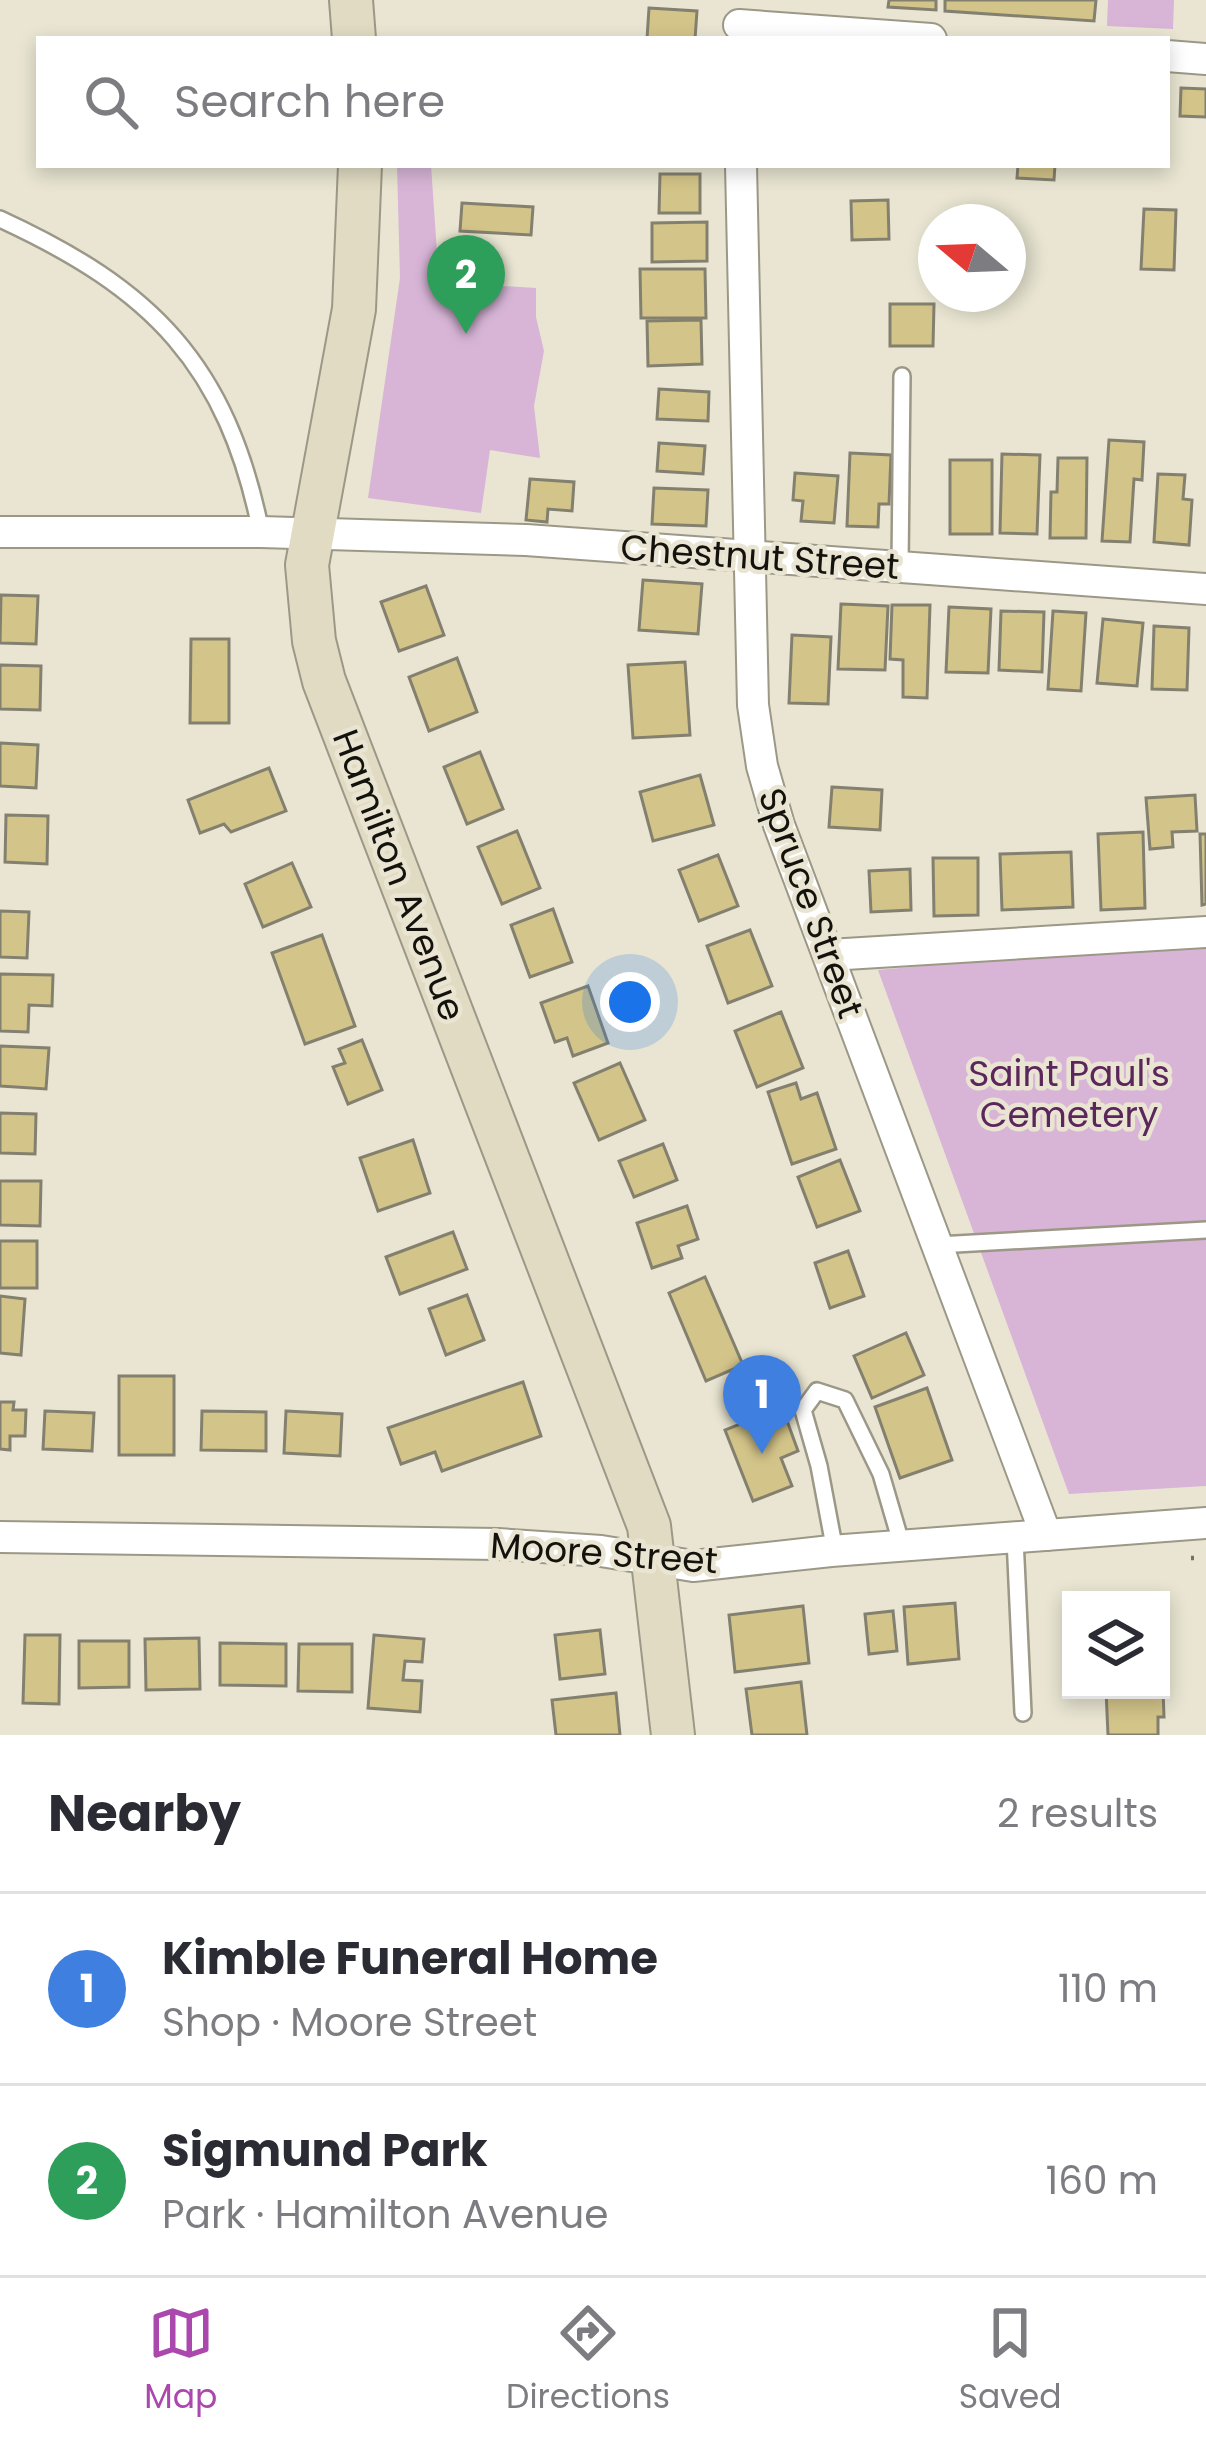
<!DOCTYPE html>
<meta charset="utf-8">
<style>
:root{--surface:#fff;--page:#f7f7f7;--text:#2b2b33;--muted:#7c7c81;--line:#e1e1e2;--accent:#ab48ae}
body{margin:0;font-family:Poppins,sans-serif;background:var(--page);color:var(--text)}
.controls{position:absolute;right:36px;bottom:36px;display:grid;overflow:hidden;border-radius:0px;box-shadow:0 6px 18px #0003}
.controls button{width:108px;height:108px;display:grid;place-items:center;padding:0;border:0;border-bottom:3px solid var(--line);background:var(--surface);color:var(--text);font:60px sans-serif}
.compass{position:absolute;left:918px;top:204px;width:108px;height:108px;border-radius:50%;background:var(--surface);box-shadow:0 6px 18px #0003;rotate:289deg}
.you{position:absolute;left:630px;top:1002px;width:42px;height:42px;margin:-30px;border:9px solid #fff;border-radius:50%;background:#1a73e8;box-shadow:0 0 0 18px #1a73e833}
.badge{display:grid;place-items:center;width:78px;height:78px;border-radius:50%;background:var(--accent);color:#fff;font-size:39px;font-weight:700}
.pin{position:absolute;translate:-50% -99px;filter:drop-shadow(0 3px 6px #0008)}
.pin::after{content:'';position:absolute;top:63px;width:42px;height:36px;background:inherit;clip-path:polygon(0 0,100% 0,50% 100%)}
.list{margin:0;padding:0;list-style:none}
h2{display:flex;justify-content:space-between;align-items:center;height:156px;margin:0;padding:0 48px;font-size:51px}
h2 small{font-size:39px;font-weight:400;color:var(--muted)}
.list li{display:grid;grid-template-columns:78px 1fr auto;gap:36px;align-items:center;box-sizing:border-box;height:192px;padding:0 48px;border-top:3px solid var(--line)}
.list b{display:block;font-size:45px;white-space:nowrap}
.list p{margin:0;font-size:39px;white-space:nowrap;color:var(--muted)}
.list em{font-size:39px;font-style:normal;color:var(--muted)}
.icon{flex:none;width:66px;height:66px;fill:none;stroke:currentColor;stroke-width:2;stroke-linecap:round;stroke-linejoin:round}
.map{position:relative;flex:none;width:1206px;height:1735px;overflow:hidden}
.search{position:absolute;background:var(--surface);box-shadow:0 6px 18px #0003;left:36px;right:36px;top:36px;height:132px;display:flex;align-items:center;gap:30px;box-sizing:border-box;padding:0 42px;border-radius:0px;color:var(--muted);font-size:45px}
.sheet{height:540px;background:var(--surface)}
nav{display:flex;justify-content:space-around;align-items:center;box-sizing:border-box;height:168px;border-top:3px solid var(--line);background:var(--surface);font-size:33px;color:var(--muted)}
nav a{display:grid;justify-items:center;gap:6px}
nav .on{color:var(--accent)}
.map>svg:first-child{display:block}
.green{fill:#d8b5d7}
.building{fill:#d3c489;stroke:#84806f;stroke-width:3}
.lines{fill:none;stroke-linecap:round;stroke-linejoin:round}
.lane-casing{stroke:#9c9887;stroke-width:20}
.street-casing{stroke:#9c9887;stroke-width:34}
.secondary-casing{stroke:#9c9887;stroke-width:46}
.path{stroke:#747266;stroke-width:4.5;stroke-dasharray:12 6;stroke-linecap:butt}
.lane{stroke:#fff;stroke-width:15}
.street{stroke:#fff;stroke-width:30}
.secondary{stroke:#e1dbc3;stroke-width:42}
.labels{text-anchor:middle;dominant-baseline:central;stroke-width:9;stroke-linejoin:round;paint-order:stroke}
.street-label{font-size:36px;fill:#14120c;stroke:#e9e5d2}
.park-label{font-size:36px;fill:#5b265c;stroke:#e9e5d2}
</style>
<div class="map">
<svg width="1206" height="1735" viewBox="0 0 1206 1735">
<rect width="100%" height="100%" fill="#e9e5d2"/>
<g class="green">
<polygon points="1108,0 1174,0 1173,29 1107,26"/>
<polygon points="397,165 431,165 439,282 536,288 536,317 544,351 534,406 540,458 490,450 481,513 368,498 400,278"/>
<polygon points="1206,941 1206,1486 1069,1494 878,970"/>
</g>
<g class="building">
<polygon points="889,0 936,0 936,10 888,7"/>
<polygon points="945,0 1096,0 1094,21 945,11"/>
<polygon points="649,8 697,11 695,39 647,39"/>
<polygon points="1181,88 1206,89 1206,117 1180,116"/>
<polygon points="1018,165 1055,165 1054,180 1017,178"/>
<polygon points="660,174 700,174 700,213 659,213"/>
<polygon points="888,200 889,239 852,240 851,201"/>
<polygon points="462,203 533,207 531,235 460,231"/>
<polygon points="1144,209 1176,210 1174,270 1141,269"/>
<polygon points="707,222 707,261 652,262 652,223"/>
<polygon points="640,269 705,269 706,318 641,318"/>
<polygon points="890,304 934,304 933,346 890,346"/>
<polygon points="701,320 702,364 648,366 647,321"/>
<polygon points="659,389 709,392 708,421 657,419"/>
<polygon points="1109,440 1144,442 1142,480 1134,479 1130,542 1102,541"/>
<polygon points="659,443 705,446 703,474 657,471"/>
<polygon points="850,453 891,455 889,504 879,504 878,527 847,526"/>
<polygon points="1002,454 1040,455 1037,534 1000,533"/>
<polygon points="1058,458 1087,458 1086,538 1050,538 1051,492 1057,492"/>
<rect x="950" y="460" width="42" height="74"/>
<polygon points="795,473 838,476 834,523 801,521 803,501 793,500"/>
<polygon points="1158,474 1185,475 1183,499 1192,500 1189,545 1154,542"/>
<polygon points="530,479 574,482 572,511 548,509 547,522 526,520"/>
<polygon points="654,488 708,490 706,526 652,524"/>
<polygon points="643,580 702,584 698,634 639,630"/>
<polygon points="426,586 444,635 399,651 381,602"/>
<polygon points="1,595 38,596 36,644 0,643"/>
<polygon points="841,604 888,606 885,670 838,669"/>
<polygon points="892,605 930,605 927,698 903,697 903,660 890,659"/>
<polygon points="949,607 991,609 988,673 946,672"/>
<polygon points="1001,611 1044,612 1042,672 999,670"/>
<polygon points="1053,611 1086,613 1081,691 1048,689"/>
<polygon points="1103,619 1143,623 1137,686 1097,683"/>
<polygon points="1154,626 1189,628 1187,690 1152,689"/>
<polygon points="792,635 831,637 828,704 789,703"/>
<polygon points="191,639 229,639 229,723 190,723"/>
<polygon points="457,658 477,712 429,731 409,677"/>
<polygon points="685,662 690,735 633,738 628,665"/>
<polygon points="0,665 41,666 40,710 0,709"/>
<polygon points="0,743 38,745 36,788 0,786"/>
<polygon points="480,752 503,809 467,824 444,767"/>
<polygon points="269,768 286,811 231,832 224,824 200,833 188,800"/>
<polygon points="700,775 714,825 653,841 640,792"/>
<polygon points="832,787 882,790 880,830 829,827"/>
<polygon points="1195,795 1197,831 1172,832 1173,847 1150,849 1146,798"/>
<polygon points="6,815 48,816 47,864 5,862"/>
<polygon points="517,831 540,888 502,904 478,847"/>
<polygon points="1143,832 1145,908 1101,910 1098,834"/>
<polygon points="1200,834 1206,834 1206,904 1202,905"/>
<polygon points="1071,852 1073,907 1002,910 1000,854"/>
<polygon points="718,855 738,906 699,921 679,870"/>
<polygon points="933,858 978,858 978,915 934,916"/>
<polygon points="292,863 311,907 263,927 245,884"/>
<polygon points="910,869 911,910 871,912 869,871"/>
<polygon points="553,909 572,962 530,977 511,925"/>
<polygon points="0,911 29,912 27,958 0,957"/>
<polygon points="750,930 772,986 728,1003 707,946"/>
<polygon points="322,935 355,1026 305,1044 272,953"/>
<polygon points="0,974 53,975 52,1006 29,1005 28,1032 0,1031"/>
<polygon points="588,986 608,1043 573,1056 567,1038 555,1042 541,1003"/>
<polygon points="781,1012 803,1068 757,1087 735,1031"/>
<polygon points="362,1040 382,1090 348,1104 333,1067 345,1063 339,1049"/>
<polygon points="0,1046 49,1048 46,1089 0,1086"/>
<polygon points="620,1063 645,1120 599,1140 574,1083"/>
<polygon points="796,1083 801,1099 817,1093 836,1149 792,1164 768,1092"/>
<polygon points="0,1113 36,1114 35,1154 0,1153"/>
<polygon points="413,1140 430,1193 378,1211 360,1158"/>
<polygon points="663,1144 677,1180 634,1197 619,1161"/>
<polygon points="840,1160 860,1211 817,1227 798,1177"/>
<polygon points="0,1181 41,1181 40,1226 0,1225"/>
<polygon points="687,1206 698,1239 678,1246 682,1258 652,1268 637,1223"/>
<polygon points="453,1232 467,1269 400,1294 386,1257"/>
<rect x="0" y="1241" width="37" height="47"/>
<polygon points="848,1251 864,1296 830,1308 815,1263"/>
<polygon points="705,1277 743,1365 706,1381 669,1293"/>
<polygon points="467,1295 484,1340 446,1355 429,1309"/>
<polygon points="0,1296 25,1299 21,1355 0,1353"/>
<polygon points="906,1333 924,1375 872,1398 854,1356"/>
<rect x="119" y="1376" width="55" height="79"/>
<polygon points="523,1382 541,1436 442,1471 435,1452 401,1464 388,1428"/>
<polygon points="927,1388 952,1460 900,1478 875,1407"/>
<polygon points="0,1402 14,1402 13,1410 26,1410 25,1436 10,1436 10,1450 0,1449"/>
<polygon points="782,1407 798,1451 781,1458 792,1486 753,1501 725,1430"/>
<polygon points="45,1411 94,1413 92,1451 43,1449"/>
<polygon points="202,1411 266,1412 266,1451 201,1450"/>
<polygon points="286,1411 342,1414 340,1456 284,1453"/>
<polygon points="955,1603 959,1659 908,1664 904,1607"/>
<polygon points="803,1606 809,1663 735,1672 729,1615"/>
<polygon points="893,1611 897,1651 869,1654 865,1614"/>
<polygon points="600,1630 605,1674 560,1679 555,1635"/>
<polygon points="25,1635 60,1635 59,1704 23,1703"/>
<polygon points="374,1635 424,1639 422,1662 405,1661 403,1680 422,1681 420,1712 368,1708"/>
<polygon points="199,1638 200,1689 146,1690 145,1639"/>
<polygon points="79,1641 129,1641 129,1687 79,1688"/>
<polygon points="220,1643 286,1644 286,1686 220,1685"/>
<polygon points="299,1644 352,1644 352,1692 298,1691"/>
<polygon points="1162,1663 1164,1717 1158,1717 1158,1735 1108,1735 1106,1690 1161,1690"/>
<polygon points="801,1682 807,1735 752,1735 746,1689"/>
<polygon points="616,1693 620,1735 556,1735 552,1700"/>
</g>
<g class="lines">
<g class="lane-casing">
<g id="lane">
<path d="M0 219C152 289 227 364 261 532"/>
<polyline points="900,567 902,376"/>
<polyline points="938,1245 1206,1230"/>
<polyline points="1015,1538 1023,1713"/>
<polyline points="835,1551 819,1466 803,1410 817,1391 845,1400 881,1474 902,1546"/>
</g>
</g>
<g class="street-casing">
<g id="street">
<polyline points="739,25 931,39"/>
<polyline points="1167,56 1206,59"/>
<polyline points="741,165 753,705 762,766 779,825 1046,1535"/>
<polyline points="0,532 261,532 526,540 1206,589"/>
<polyline points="829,955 1206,932"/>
<polyline points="0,1537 498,1544 601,1551 693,1566 831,1551 1206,1523"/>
</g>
</g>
<g class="secondary-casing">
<g id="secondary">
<polyline points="351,0 354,39"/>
<polyline points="360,165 354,309 307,565 314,641 324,681 649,1526 673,1735"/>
</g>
</g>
<polyline class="path" points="1191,1558 1194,1558"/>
<use href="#lane" class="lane"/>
<use href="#street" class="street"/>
<use href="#secondary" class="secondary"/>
</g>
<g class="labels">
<g class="street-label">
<text transform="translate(760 557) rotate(4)">Chestnut Street</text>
<text transform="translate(399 875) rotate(69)">Hamilton Avenue</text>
<text transform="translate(811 903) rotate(70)">Spruce Street</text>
<text transform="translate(604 1553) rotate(4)">Moore Street</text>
</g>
<g class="park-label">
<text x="1069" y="1073">Saint Paul's<tspan x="1069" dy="41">Cemetery</tspan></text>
</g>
</g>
</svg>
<div class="controls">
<button><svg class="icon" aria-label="layers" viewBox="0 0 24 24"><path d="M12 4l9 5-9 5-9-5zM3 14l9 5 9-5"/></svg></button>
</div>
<svg class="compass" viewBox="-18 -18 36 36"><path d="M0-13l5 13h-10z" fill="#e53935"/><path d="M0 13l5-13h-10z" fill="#7c7c81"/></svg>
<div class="you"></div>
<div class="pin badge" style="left:762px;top:1454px;background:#3f7fe0">1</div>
<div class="pin badge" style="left:466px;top:334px;background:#2e9e5b">2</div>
<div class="search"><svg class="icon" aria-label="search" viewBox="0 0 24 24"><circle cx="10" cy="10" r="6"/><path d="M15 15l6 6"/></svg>Search here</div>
</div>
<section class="sheet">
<h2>Nearby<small>2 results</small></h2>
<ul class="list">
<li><span class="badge" style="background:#3f7fe0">1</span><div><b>Kimble Funeral Home</b><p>Shop · Moore Street</p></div><em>110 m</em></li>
<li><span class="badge" style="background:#2e9e5b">2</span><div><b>Sigmund Park</b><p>Park · Hamilton Avenue</p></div><em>160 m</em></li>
</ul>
</section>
<nav>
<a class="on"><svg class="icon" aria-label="map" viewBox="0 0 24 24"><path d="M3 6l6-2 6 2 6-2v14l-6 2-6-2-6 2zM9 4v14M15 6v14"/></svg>Map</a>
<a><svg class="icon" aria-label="directions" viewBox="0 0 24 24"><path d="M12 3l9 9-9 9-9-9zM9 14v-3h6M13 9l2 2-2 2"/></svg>Directions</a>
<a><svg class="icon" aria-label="saved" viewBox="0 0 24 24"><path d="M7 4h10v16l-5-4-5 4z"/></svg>Saved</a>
</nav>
